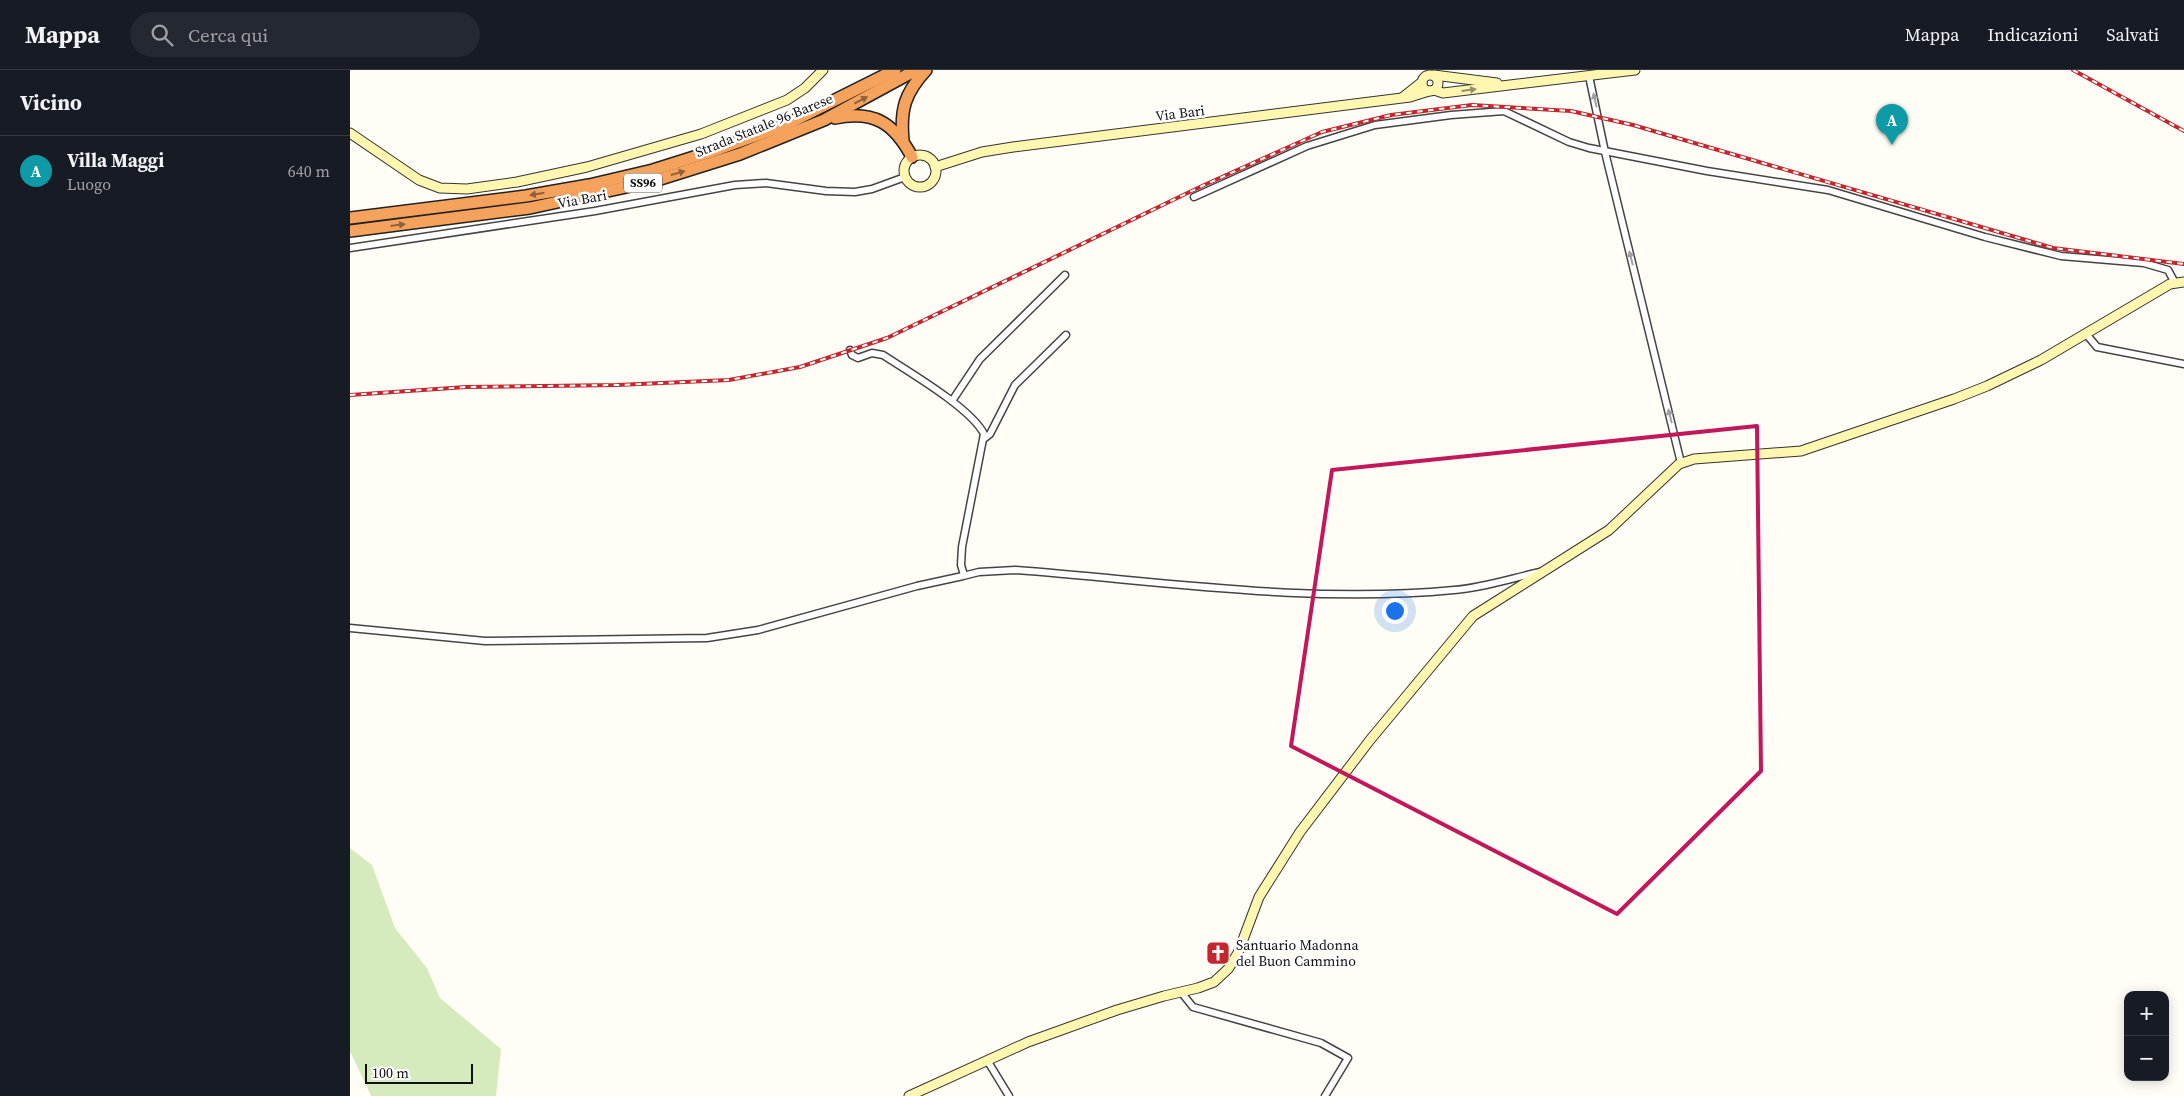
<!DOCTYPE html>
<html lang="it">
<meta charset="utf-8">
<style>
:root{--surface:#171b24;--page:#242831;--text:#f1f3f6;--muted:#9ea1a6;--line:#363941;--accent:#0b8043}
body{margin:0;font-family:"Source Serif 4",serif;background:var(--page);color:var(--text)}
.controls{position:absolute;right:15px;bottom:15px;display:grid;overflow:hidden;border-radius:10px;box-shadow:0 2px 12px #0003}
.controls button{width:45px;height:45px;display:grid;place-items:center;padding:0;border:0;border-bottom:1px solid var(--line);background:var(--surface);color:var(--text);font:25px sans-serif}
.scale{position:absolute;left:15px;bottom:12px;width:108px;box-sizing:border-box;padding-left:5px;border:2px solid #111;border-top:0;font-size:14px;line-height:18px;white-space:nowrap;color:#111;-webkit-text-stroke:4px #fff;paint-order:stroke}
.you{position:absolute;left:1044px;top:540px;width:18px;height:18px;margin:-12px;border:4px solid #fff;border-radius:50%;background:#1a73e8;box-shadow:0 0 0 8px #1a73e833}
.badge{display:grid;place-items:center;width:32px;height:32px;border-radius:50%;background:var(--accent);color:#fff;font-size:16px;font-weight:700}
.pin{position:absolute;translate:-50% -41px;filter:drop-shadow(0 1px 2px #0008)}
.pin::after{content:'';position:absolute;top:26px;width:18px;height:15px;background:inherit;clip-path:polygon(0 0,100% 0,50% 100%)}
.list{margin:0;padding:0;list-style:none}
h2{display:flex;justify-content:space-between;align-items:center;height:65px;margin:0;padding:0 20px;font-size:21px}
h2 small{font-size:16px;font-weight:400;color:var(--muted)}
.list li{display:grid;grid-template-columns:32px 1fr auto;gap:15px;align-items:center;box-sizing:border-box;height:70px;padding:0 20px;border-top:1px solid var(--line)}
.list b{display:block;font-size:19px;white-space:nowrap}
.list p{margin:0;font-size:16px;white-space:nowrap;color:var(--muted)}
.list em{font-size:16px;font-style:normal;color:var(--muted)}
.icon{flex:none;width:28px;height:28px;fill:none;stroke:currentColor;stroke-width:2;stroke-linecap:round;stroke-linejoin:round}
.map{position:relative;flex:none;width:1834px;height:1026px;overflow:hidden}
header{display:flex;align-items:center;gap:30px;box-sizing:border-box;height:70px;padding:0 25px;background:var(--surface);border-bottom:1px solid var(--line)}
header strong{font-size:24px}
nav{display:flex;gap:28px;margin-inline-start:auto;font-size:18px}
.search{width:350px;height:45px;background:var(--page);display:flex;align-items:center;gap:12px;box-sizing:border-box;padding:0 18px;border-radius:28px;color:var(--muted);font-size:19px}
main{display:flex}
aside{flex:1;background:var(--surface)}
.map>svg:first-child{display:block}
.grass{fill:#d5ebbd}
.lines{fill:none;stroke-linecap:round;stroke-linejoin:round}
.street-casing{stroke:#444;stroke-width:9}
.secondary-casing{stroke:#333;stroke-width:11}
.highway-casing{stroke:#222;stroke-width:14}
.street{stroke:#fff;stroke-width:6}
.secondary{stroke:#fff6b0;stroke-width:9}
.highway{stroke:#f5a25d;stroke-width:11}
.rail-casing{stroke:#c4262e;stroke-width:4}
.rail{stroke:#fff;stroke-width:2;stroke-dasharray:5.5;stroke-linecap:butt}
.oneway{fill:#948f68}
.oneway2{fill:#8e613b}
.oneway3{fill:#a0a0a0}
.marked{fill:none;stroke:#c2185b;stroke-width:4;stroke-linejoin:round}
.labels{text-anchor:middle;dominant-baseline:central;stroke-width:5;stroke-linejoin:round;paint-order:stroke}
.shield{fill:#fff;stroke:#585858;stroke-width:1}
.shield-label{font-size:12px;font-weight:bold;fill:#111}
.street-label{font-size:14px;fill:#111;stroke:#fff}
.poi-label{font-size:14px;fill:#111;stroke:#fff;text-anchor:start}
</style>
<header>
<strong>Mappa</strong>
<div class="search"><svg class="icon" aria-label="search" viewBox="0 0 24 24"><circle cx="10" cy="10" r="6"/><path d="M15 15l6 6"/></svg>Cerca qui</div>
<nav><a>Mappa</a><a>Indicazioni</a><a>Salvati</a></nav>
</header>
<main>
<aside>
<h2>Vicino<small></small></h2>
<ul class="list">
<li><span class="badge" style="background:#0f9aa8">A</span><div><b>Villa Maggi</b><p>Luogo</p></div><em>640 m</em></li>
</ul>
</aside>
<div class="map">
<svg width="1834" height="1026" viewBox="0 0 1834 1026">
<rect width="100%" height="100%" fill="#fffdf5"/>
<polygon class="grass" points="0,778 22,795 45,858 77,898 90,928 151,979 146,1026 21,1026 0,981"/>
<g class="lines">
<g class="street-casing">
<g id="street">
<polyline points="1239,6 1255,82 1331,393"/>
<polyline points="844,127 957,76 1025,55 1101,45 1154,41 1219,72 1239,78 1357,101 1478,120 1635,167 1711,186 1794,193 1818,200 1825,213"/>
<polyline points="0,178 245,141 385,115 416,113 476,121 505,122 522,119 555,107"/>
<polyline points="1737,265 1747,277 1834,294"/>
<path d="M500 280 502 285 508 288 522 283 533 285C559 302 621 338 634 364L612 477 611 495 614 505"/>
<polyline points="602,331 630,289 715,205"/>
<polyline points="635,368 640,364 665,315 716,265"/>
<path d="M0 558 135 571 357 568 408 560 567 516 613 506 629 502 665 500C811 511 958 534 1104 520 1132 518 1162 508 1190 502"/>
<polyline points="831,922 843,937 971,973 998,988 975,1026"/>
<polyline points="637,990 659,1026"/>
</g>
</g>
<g class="secondary-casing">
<g id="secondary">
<circle cx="1080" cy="13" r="8"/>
<polyline points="1084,5 1147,13"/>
<polyline points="1084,20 1093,23 1285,0"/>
<polyline points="1053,27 1072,12"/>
<polyline points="0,63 69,110 90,118 117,119 167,112 237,97 351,64 437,30 455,18 473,0"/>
<circle cx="570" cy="101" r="16"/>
<polyline points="585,97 632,82 663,77 1060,27 1079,21"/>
<polyline points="559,1026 678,972 767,940 814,926 848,918 864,912 878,899 888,883 909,827 950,762 1020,670 1123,546 1259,460 1329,394 1344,389 1451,381 1604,329 1637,316 1691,290 1820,214 1834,212"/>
</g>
</g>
<g class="highway-casing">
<g id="highway">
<path d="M485 48C524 40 544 53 562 87"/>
<path d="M553 70C550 39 555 23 576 0"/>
<polyline points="0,148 176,126 239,115 303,100 360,82 435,55 545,0"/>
<polyline points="0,161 180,138 304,111 390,84 474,50 566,0"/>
</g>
</g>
<use href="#street" class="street"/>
<use href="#secondary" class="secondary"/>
<use href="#highway" class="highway"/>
<g class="rail-casing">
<g id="rail">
<polyline points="1723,0 1834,61"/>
<polyline points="0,325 116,317 267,315 379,310 450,297 537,268 852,116 972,62 1041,45 1122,35 1221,41 1283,55 1703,178 1834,194"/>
</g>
</g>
<use href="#rail" class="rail"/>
</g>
<defs><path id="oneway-solid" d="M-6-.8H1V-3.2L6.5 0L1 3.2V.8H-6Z" transform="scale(1.25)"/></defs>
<use class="oneway" href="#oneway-solid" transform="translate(1119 20) rotate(-7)"/>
<g class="oneway2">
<use href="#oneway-solid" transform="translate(511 30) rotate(-28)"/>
<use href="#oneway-solid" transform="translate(328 103) rotate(-16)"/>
<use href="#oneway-solid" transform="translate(187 124) rotate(171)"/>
<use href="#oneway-solid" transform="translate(48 155) rotate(-7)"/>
</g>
<g class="oneway3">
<use href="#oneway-solid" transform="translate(1245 30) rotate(-103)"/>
<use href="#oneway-solid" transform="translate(1281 188) rotate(-104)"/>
<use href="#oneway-solid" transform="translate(1320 346) rotate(-104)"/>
</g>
<path class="marked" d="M1407 356 1411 701 1267 844 941 676 982 400Z"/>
<defs>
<g id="church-square" transform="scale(1.25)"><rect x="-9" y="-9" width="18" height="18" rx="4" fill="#c4262e" stroke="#fff"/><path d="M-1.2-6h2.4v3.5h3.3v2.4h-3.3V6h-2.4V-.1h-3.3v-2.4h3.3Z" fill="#fff"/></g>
</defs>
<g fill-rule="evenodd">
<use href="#church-square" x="868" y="883"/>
</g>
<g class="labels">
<rect class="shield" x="274" y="103.5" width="38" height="19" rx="4"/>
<g class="shield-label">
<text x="293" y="113">SS96</text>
</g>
<g class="street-label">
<text transform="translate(830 43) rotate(-7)">Via Bari</text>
<text transform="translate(414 55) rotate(-22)">Strada Statale 96 Barese</text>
<text transform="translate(232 129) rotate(-10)">Via Bari</text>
</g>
<g class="poi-label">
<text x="886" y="875">Santuario Madonna<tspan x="886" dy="16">del Buon Cammino</tspan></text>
</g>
</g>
</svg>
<div class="controls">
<button>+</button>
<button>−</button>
</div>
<div class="scale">100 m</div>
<div class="you"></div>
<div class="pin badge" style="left:1542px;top:75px;background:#0f9aa8">A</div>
</div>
</main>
